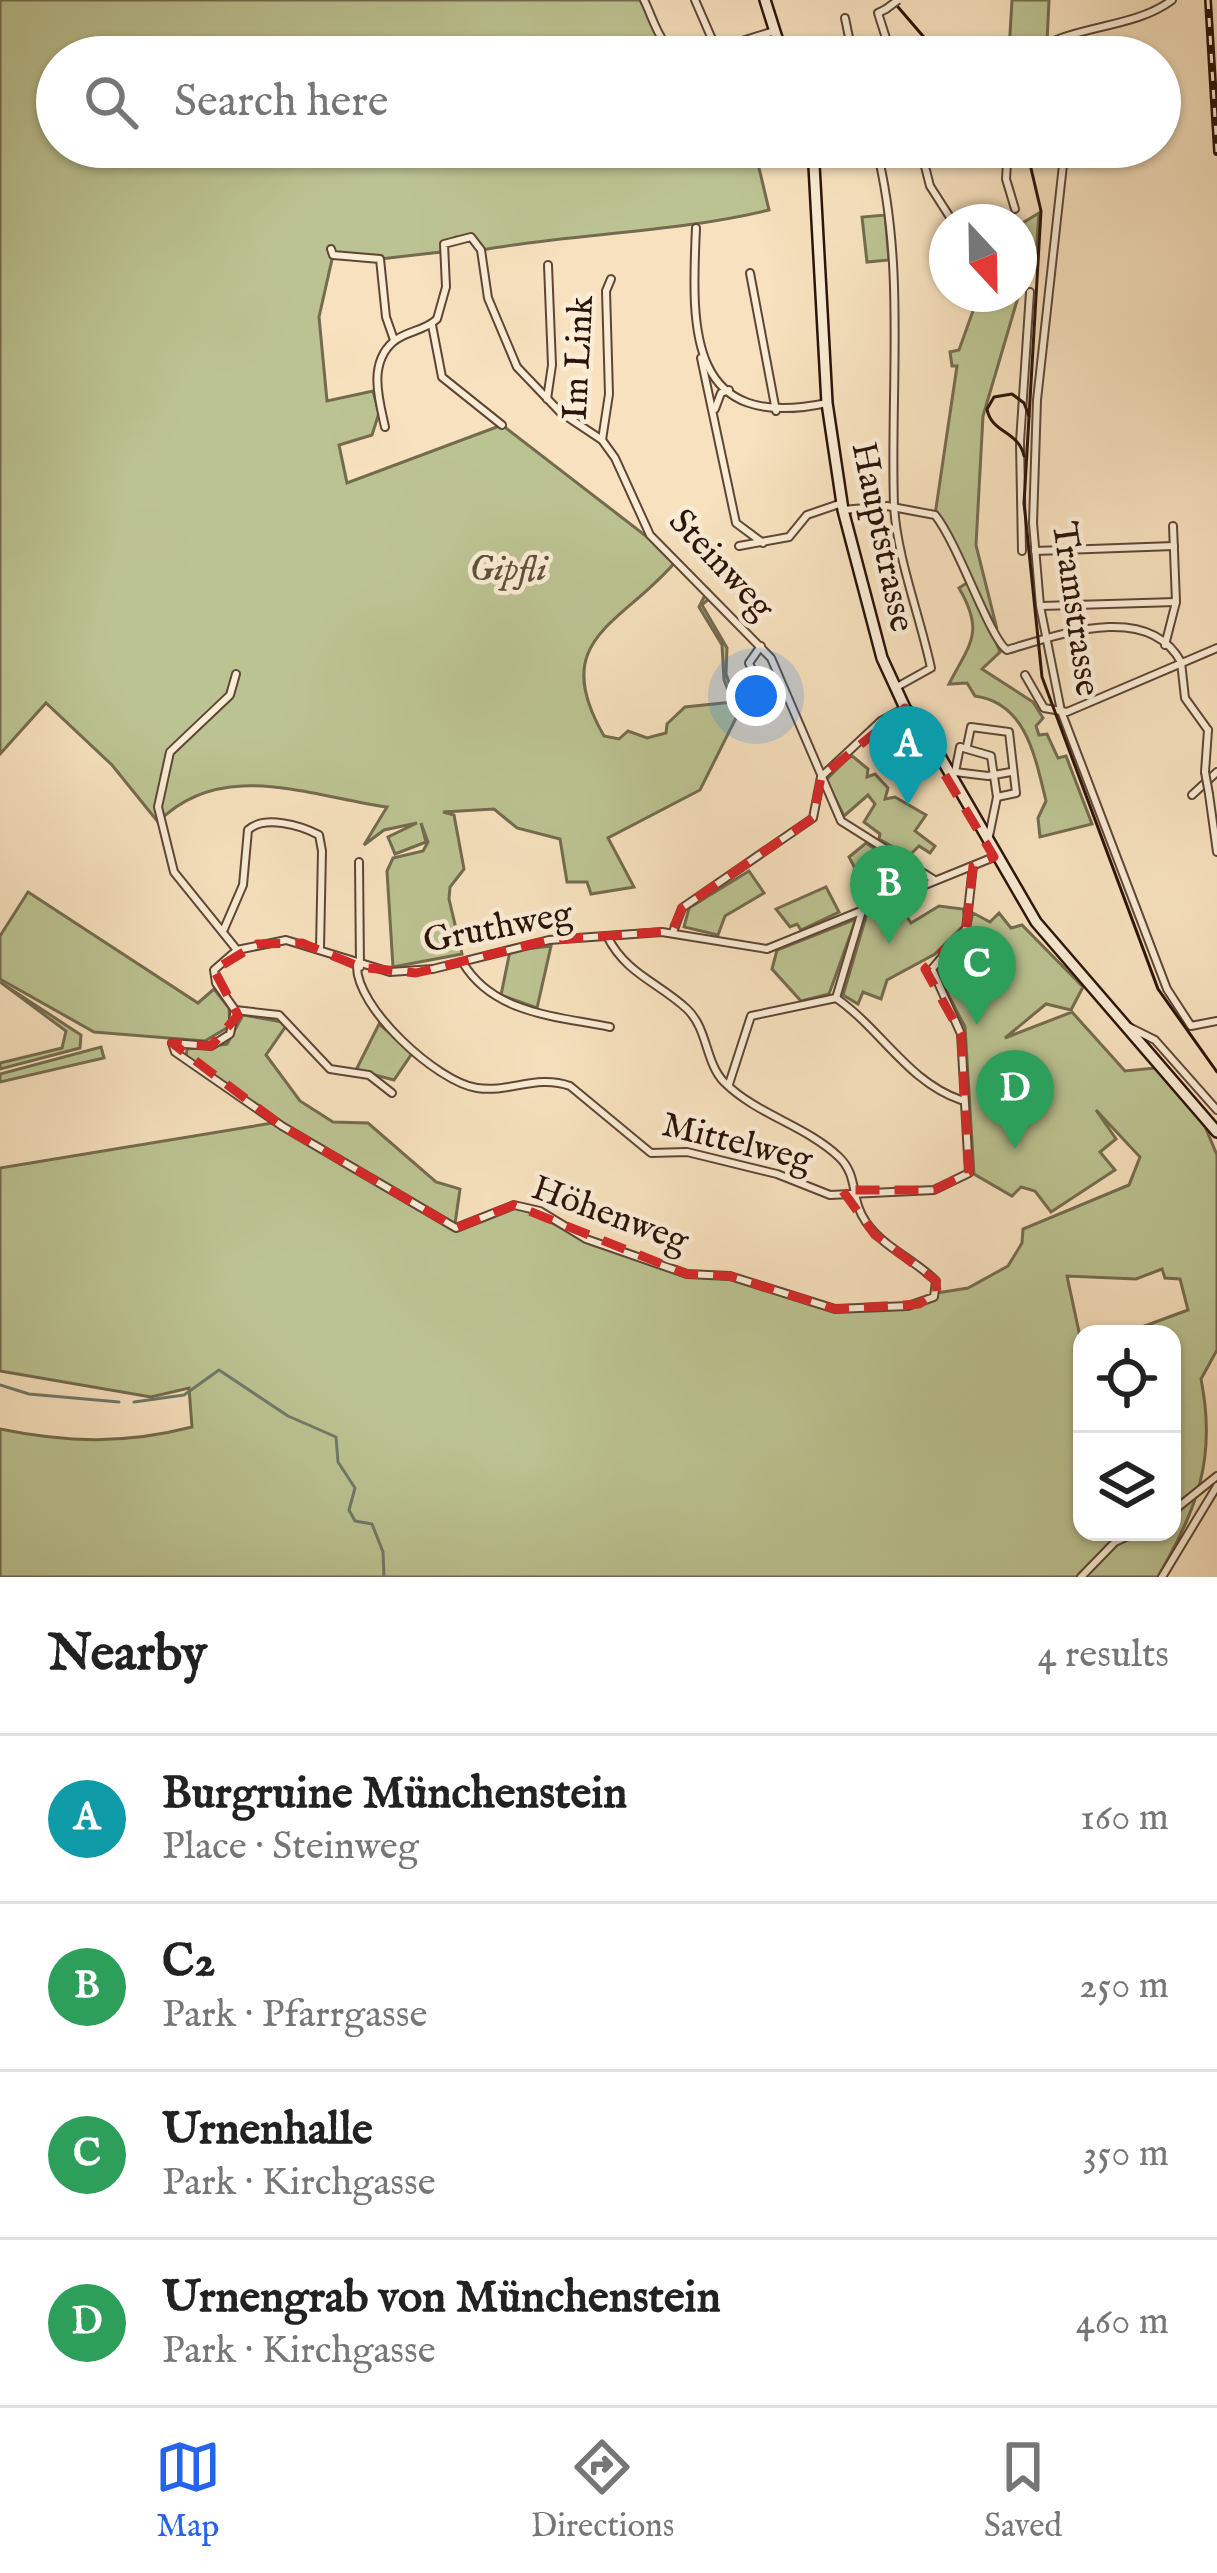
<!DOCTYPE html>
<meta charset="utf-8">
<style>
:root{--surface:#fff;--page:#f2f2f2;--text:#222;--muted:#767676;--line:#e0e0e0;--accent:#2563eb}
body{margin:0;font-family:"IM FELL English",serif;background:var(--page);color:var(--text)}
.controls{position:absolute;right:36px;bottom:36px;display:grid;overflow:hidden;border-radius:24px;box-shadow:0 3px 9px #0004}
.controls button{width:108px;height:108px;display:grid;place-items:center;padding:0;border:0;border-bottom:3px solid var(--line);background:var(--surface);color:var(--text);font:60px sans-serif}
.compass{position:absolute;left:929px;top:204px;width:108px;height:108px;border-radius:50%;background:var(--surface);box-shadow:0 3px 9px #0004;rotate:158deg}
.you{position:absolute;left:756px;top:696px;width:42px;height:42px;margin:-30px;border:9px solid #fff;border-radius:50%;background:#1a73e8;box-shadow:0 0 0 18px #1a73e833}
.badge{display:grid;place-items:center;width:78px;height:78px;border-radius:50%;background:var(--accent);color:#fff;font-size:39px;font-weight:700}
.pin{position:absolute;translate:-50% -99px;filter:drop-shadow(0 3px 6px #0008)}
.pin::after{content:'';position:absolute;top:63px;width:42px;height:36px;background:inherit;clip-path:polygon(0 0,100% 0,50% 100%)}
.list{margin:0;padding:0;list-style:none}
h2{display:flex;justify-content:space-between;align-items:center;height:156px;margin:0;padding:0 48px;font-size:51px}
h2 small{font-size:39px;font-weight:400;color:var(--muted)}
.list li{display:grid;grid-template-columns:78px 1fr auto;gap:36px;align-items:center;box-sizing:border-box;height:168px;padding:0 48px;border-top:3px solid var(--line)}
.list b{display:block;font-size:45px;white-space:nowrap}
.list p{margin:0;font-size:39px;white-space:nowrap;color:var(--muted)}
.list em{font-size:39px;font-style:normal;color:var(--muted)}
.icon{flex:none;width:66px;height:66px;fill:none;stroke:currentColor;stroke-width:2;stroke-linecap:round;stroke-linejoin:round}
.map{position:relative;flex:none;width:1217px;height:1577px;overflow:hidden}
.search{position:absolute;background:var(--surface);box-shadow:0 3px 9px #0004;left:36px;right:36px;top:36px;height:132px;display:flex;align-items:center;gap:30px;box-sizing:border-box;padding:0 42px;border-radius:66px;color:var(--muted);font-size:45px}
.sheet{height:828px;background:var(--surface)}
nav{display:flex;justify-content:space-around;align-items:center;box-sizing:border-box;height:168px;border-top:3px solid var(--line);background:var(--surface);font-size:33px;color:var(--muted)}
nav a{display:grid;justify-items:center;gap:6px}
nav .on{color:var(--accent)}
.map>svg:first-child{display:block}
.green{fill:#bcc392;stroke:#746b4e;stroke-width:3;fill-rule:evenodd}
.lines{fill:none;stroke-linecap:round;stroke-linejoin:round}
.stream{stroke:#707a6a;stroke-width:3}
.street-casing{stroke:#5e4636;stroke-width:10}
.secondary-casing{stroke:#2b1309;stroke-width:14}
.street{stroke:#faecd5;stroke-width:6}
.secondary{stroke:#faecd5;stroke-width:9}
.tram{stroke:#2b1309;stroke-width:3}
.rail-casing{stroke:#2b1309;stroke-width:8}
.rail{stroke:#faecd5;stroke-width:3;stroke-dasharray:9;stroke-linecap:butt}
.street-bridge-casing{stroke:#5e4636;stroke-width:10;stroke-linecap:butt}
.street-bridge{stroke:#faecd5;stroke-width:6}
.marked{fill:none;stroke:#d62828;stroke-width:9;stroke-dasharray:24 15;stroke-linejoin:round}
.labels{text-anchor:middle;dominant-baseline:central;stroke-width:9;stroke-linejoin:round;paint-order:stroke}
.street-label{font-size:36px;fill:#2b1309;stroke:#faecd5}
.park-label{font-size:36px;font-style:italic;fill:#5e5139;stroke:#faecd5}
</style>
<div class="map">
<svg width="1217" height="1577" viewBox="0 0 1217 1577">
<rect width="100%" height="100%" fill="#f7e1be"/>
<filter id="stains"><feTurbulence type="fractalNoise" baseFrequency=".00167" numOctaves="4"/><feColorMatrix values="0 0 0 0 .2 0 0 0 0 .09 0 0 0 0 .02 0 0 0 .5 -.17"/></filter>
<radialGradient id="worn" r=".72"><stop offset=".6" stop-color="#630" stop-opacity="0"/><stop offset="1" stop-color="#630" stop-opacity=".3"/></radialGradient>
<g class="green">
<path d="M0 0H642L662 43 675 53 730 46 733 57H57V147H754L769 210C674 233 577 233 481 250L472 237H456L441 252 380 259 333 255 319 317 327 401 373 391 379 413 372 435 339 445 347 483 502 425 677 560C623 625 547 637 604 736L619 739 628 731 647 738 666 733 667 724 685 707 733 702 724 680 722 645 699 607 708 589 713 595 702 605 727 648 726 674 739 712 700 790 608 838 634 887 591 894 587 882H567L560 839 517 828 494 809 443 812 454 815 464 869 450 887 449 899 462 954 393 967 387 871 393 858 423 851 428 842 421 823 426 842 395 854 388 837 417 823 384 830 364 845 387 807C309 796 221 758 158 822L112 765 46 703 0 754Z"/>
<polygon points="1012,0 1049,0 1047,42 1009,51"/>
<polygon points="1039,213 1035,269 1019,293 1019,225"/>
<polygon points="885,215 889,260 867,262 862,217"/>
<polygon points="979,294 1019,294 983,416 976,545 997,629 935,515 957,366 952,366 950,352 959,350"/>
<path d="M970 581 1000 652 982 669 1033 702 1043 718 1036 726 1039 735 1047 734 1058 758 1066 756 1092 824 1040 837 1038 818 1046 801C1035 756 1026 703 975 696L967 683 949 684C970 643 985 633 959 588Z"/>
<polygon points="851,755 868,769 867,777 875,774 888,788 885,799 895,797 926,815 915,831 935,846 930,853 919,846 909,856 879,839 880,834 864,822 875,804 868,795 844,816 826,780"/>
<polygon points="866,843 912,874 902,880 904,885 897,888 894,883 869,895 849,857"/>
<polygon points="749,871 764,893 725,916 718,935 684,927 689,908"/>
<polygon points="826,887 839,912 801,930 797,924 790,927 776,909"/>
<polygon points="28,892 198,1003 214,989 229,1008 230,1026 205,1041 94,1032 0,979 0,936"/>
<polygon points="895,899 911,923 939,906 963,909 966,923 935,954 887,980 881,999 863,992 858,1004 843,995 868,910"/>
<path d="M973 913 990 922 999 913 1011 928 1022 925 1083 987 1071 1010 1046 1004 1005 1038 1072 1012 1125 1071 1165 1067 1196 1105 1217 1155V1350L1201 1379C1217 1459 1197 1508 1158 1577H0V1429C67 1443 126 1444 192 1427L189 1388 151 1397 0 1371V1168L272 1123 453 1230 514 1205 586 1239 687 1274 730 1276 835 1309 919 1304 937 1293 968 1288 1008 1266 1022 1243 1023 1229 1129 1185 1140 1157 1096 1110 1116 1139 1100 1152 1115 1170 1051 1212 1035 1191 1021 1187 1012 1196 974 1174 965 1027 936 971 938 960 969 929ZM1162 1269 1165 1278 1180 1279 1188 1310 1123 1334H1172V1532H1082V1346L1067 1276 1136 1279Z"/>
<polygon points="856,919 829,994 801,1001 772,969 777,950"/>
<polygon points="551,946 537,1008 501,995 510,951"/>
<polygon points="0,982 81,1035 80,1048 0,1069 0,1063 62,1048 66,1031"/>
<polygon points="243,1015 288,1023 266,1055 300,1101 333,1122 368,1123 436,1182 460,1189 455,1224 285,1126 186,1057 187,1049 227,1044"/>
<polygon points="379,1024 413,1052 394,1080 356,1070"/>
<polygon points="101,1047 104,1058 0,1082 0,1074"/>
</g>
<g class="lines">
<g class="stream">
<polyline points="0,1385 29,1394 119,1402"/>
<polyline points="134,1402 184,1395 219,1370 288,1416 336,1437 338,1462 355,1488 349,1510 355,1521 372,1524 383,1552 384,1577"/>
</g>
<g class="street-casing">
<g id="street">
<path d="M644 0C651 14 656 32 665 43 686 67 750 36 776 31"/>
<polyline points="695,0 715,46"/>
<polyline points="886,9 878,13 892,57"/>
<polyline points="845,18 853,57"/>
<path d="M1027 57C1065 24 1131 31 1172 0"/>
<polyline points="1070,57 1072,39"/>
<path d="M876 147C906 264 890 386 894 506 897 558 920 616 931 668L895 688"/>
<polyline points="920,147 930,186 953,222"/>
<polyline points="1008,147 1006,179 1015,209"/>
<polyline points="1065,147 1037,400 1033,523 1040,606 1061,711 1167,989 1191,1026 1217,1021"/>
<polyline points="926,163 1004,147"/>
<path d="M696 228C691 333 689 432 827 403"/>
<polyline points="331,249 333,255 380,259 386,317 394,340"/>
<polyline points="750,273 776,411"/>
<polyline points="432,325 442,377 502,425"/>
<polyline points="701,358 736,523 763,543"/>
<polyline points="547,399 552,365 548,265"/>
<polyline points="715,409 721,393 729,390"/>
<path d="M385 427C379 400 368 364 393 342 405 331 425 331 437 319L446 287 444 244 471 237 481 250 488 298 517 367 560 412 602 440 615 458 650 535 771 658 841 821 933 879"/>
<polyline points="602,440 609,394 606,291 611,279"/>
<path d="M843 510 887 506 935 515C958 543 990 639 1007 650 1058 635 1148 601 1181 662"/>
<polyline points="739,546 789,537 807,515 842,503"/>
<polyline points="1022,551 1020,442 1030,292"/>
<polyline points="1035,551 1174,546"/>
<polyline points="1041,606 1176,602"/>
<polyline points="1165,645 1176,602 1173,526"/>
<polyline points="1181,662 1185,698 1208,730"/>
<polyline points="236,674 230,695 170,752 158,807 174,872 237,950"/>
<polyline points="1025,675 1044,708 1067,712 1217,648"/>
<polyline points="761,689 749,663 761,646"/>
<polyline points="967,746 971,727 1009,732 1016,793 997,797"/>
<polyline points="955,772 960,747 991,756 997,797 988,841"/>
<polyline points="955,772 988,776 1011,772"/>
<polyline points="1205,772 1208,730"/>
<polyline points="1209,794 1217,852"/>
<polyline points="1192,795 1217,772"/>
<polyline points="359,862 360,967"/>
<path d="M224 929 243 885 248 830C264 815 300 825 319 835L322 851 320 948"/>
<polyline points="673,932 682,908 813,818 821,777 881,721 905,708"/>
<path d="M463 963C494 1014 556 1016 610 1027"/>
<path d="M357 965C355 1007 437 1082 477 1088 510 1093 536 1074 570 1086L651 1153 687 1152 777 1174 830 1195 934 1190 969 1173 961 1034 932 969 966 929 973 866"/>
<path d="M836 998C881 1029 908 1082 961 1100"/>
<polyline points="836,998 862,911"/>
<polyline points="235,1010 279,1015 330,1069 369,1075 392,1093"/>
<polyline points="1129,1027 1155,1040 1217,1110"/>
<path d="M172 1043 175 1052 282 1126 456 1228 514 1205 540 1211 586 1239 687 1274 730 1276 835 1309 908 1306 934 1297 936 1281C914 1259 884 1248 866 1222 850 1200 859 1176 839 1157 805 1125 757 1115 724 1082 705 1062 708 1029 687 1009 658 982 626 974 607 936"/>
<polyline points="172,1043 211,1046 230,1034 235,1010 216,983 214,970 237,950 286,940 390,972 433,969 549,940 662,932 767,949 994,857"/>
<polyline points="729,1084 751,1016 836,998"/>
<polyline points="1172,1512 1217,1476"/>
<polyline points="1081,1577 1115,1542 1137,1532"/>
<polyline points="1162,1577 1217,1486"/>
</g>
</g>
<g class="secondary-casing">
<g id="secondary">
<polyline points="765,0 783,57"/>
<polyline points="813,147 827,403 843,510 882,658 905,708 937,751 1036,922 1217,1132"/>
</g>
</g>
<use href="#street" class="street"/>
<use href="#secondary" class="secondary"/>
<g class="tram">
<polyline points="892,0 941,57"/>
<polyline points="1026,147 1041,211 1024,503 1042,677 1158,989 1217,1072"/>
<path d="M1024 456C1019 431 991 433 987 409L994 397 1012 394 1024 403 1029 416"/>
</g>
<g class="rail-casing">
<polyline id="rail" points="1208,0 1217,152"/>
</g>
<use href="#rail" class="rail"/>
<g class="street-bridge-casing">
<g id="street-bridge">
<polyline points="886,9 898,0"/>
<polyline points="1205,772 1209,794"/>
</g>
</g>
<use href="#street-bridge" class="street-bridge"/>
</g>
<path class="marked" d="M905 708 994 857 973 866 966 929 925 969 961 1034 969 1173 934 1190H842L875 1235 936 1281 937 1293 919 1304 835 1309 730 1276 687 1274 514 1205 456 1228 282 1126 172 1043 211 1046 238 1015 214 970 257 944 302 943 360 967 416 973 549 940 672 931 682 908 813 818 821 777Z"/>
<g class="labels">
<g class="street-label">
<text transform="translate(579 358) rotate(-87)">Im Link</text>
<text transform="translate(882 537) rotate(78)">Hauptstrasse</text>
<text transform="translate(721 565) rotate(47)">Steinweg</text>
<text transform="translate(1075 609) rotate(82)">Tramstrasse</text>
<text transform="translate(498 928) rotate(-11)">Gruthweg</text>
<text transform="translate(737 1143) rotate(14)">Mittelweg</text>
<text transform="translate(610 1215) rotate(20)">Höhenweg</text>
</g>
<g class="park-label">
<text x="508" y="570">Gipfli</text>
</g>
</g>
<rect width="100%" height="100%" filter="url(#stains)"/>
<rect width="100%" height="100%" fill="url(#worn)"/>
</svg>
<div class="controls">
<button><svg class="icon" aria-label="locate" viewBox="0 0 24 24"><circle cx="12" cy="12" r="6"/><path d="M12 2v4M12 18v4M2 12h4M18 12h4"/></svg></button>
<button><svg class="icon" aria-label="layers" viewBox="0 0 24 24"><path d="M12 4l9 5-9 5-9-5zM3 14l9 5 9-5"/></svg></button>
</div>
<svg class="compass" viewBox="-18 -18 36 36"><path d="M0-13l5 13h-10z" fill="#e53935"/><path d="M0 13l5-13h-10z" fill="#767676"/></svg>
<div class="you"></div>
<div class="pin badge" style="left:908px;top:805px;background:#0f9aa8">A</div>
<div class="pin badge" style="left:889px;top:944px;background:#2e9e5b">B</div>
<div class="pin badge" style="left:977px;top:1025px;background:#2e9e5b">C</div>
<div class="pin badge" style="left:1015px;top:1149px;background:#2e9e5b">D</div>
<div class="search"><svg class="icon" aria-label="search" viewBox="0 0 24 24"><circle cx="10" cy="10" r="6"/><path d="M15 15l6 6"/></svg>Search here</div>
</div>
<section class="sheet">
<h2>Nearby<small>4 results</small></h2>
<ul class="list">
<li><span class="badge" style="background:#0f9aa8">A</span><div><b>Burgruine Münchenstein</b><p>Place · Steinweg</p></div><em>160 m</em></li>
<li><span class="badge" style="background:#2e9e5b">B</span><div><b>C2</b><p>Park · Pfarrgasse</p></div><em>250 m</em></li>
<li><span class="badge" style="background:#2e9e5b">C</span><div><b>Urnenhalle</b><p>Park · Kirchgasse</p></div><em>350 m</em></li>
<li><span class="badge" style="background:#2e9e5b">D</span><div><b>Urnengrab von Münchenstein</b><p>Park · Kirchgasse</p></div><em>460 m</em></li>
</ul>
</section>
<nav>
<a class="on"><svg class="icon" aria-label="map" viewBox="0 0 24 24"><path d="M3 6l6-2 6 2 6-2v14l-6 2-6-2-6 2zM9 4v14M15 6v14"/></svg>Map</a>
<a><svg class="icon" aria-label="directions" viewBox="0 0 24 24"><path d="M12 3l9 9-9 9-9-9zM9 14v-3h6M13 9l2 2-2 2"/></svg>Directions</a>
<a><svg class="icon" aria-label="saved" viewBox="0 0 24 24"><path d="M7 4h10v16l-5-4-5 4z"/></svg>Saved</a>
</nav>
